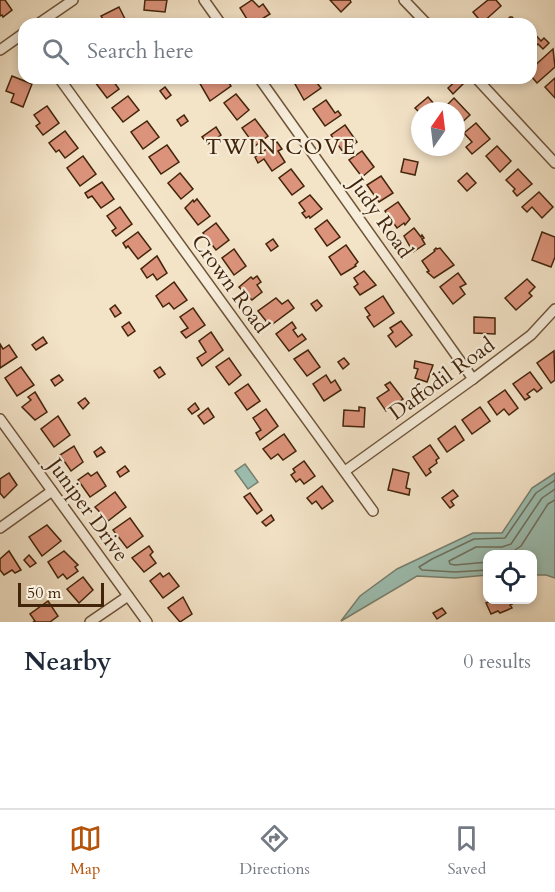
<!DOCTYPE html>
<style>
:root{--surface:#fff;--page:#f6f6f7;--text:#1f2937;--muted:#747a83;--line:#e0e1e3;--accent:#b45309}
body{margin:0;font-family:Cardo,serif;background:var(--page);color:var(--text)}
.controls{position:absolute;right:18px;bottom:18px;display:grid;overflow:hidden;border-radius:12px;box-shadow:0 3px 9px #0003}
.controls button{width:54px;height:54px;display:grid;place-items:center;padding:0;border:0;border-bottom:2px solid var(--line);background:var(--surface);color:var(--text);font:30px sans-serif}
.compass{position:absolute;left:411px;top:102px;width:54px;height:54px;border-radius:50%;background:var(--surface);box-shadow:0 3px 9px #0003;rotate:14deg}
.scale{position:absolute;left:18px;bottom:15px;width:86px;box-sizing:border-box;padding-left:6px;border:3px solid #42240a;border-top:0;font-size:16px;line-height:21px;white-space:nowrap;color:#42240a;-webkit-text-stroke:4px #f7eddb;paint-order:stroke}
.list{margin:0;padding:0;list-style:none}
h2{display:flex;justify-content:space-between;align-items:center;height:78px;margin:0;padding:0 24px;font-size:26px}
h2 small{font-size:20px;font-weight:400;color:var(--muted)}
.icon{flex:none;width:33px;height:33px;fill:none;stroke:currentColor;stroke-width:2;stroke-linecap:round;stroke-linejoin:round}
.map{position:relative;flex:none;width:555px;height:622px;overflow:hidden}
.search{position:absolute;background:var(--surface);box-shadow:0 3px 9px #0003;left:18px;right:18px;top:18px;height:66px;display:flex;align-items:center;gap:15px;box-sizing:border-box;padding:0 21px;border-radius:18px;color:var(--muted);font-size:22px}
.sheet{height:186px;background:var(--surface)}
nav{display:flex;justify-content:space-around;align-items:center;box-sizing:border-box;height:84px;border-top:2px solid var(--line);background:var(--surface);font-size:16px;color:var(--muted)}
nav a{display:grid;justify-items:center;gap:3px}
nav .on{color:var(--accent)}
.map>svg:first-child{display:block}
.water{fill:#9cbeb1;stroke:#78806e;stroke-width:1.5}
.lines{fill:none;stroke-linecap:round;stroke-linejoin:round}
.shore{stroke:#6f715e;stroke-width:1.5}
.building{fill:#dc937b;stroke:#42240a;stroke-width:1.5}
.minor-casing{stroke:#6e5439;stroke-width:12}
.minor{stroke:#f7eddb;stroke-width:9}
.labels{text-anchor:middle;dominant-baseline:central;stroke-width:4.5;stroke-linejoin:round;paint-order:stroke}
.street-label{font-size:21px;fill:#42240a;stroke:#f7eddb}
.neighbourhood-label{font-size:22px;letter-spacing:1.5px;fill:#42240a;stroke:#f7eddb}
</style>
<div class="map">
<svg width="555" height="622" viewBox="0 0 555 622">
<rect width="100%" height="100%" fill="#f3e3c7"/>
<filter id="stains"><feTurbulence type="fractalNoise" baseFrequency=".00333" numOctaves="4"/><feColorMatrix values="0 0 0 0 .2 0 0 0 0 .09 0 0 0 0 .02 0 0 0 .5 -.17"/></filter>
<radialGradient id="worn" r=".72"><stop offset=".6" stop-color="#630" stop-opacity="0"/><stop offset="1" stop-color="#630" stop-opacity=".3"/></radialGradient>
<g class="water">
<polygon points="245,464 258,482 248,489 235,471"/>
<polygon points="555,473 555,578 546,575 533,575 532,554 488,554 487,575 455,578 417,576 341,621 360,596 397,569 473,533 502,533 532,488"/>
</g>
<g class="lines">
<g class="shore">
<polyline points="509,554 521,546 548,504 555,500"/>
<polyline points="488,562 455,565 450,564 449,561 476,547 502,547 511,544 542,498 555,489"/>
<polyline points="488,570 455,572 422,570 419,567 432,559 474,539 505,538 536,493 555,480"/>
</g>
</g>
<g class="building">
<polygon points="0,0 5,0 12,10 3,17 2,15 0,16"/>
<polygon points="145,0 167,0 165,12 144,10"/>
<polygon points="252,0 259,7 263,4 270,14 254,24 250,24 240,8"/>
<polygon points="330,0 350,0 351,2 341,12"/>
<polygon points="488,0 496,0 501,6 482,23 473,12"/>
<polygon points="119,7 125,19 116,24 106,24 101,16"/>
<polygon points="510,17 512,17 518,24 503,24"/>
<polygon points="531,30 541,41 544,38 549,43 543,49 538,44 531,50"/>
<polygon points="553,49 555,67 537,83 531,76 531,69"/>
<polygon points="12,76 32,84 23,107 11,102 14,94 6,91"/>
<polygon points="99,78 111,78 119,89 107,98 95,82"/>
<polygon points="205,78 226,78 231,86 210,101 199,82"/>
<polygon points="304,78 309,82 314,79 321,88 304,100 295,84"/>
<polygon points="555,78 555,98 545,87"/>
<polygon points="458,79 463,84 453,94 448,88"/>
<polygon points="165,87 171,95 166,99 160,91"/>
<polygon points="236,94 249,110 237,120 224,103"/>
<polygon points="128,96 139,110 123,122 112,108"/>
<polygon points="428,97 435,105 428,111 420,111 420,113 415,108"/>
<polygon points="454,98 470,115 457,127 456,111 442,110"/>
<polygon points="326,100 335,113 338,111 341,115 325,126 313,109"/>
<polygon points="47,106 59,123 43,135 36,126 40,123 34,115"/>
<polygon points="184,115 188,121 181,126 177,120"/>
<polygon points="255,119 268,136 255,146 242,128"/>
<polygon points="147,121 159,137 143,149 131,132"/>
<polygon points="476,123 490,139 472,154 466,147 472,142 464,133"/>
<polygon points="345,125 357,142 343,152 331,135"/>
<polygon points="216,127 221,135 208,144 202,137"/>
<polygon points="65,131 78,148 65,158 59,150 56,152 49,143"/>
<polygon points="277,142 282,149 278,151 285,162 272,171 264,159 258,163 255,157"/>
<polygon points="167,145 179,162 161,174 149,157"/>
<polygon points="497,146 511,161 500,172 486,156"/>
<polygon points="362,151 374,167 362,177 349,160"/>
<polygon points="83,156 96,174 80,186 67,168"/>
<polygon points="404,159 418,162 415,175 401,172"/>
<polygon points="291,169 304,186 292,195 279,178"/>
<polygon points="518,169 532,184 517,196 513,191 515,189 506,180"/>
<polygon points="180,173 193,189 181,199 168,183"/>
<polygon points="467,173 476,183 467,191 458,181"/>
<polygon points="381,176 393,193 379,202 367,185"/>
<polygon points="102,182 114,199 101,208 92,196 88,198 85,193"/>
<polygon points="539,192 553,207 542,218 532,207 527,212 522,207"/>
<polygon points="310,195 322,209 310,218 309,216 306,218 302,213 305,211 299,203"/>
<polygon points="197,199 210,216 198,225 185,208 193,200 194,202"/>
<polygon points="398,202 410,219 405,225 404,223 397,228 385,211"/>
<polygon points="120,207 132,224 116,236 112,231 116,228 107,216"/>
<polygon points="327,220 340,237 327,246 315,229"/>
<polygon points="216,223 229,240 216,250 203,233"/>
<polygon points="414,228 421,237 422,235 424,238 422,239 425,244 413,252 404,236"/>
<polygon points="138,232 151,249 138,259 128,246 126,248 123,243"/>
<polygon points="542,232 555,237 555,257 551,267 532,260"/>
<polygon points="273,239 278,246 271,251 266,244"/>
<polygon points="346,245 358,262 355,265 356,266 341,275 329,257"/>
<polygon points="436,248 437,249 440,248 454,265 434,278 427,272 429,271 422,261 435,251 434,250"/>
<polygon points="234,249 246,266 234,275 222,258"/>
<polygon points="157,256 167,273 157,280 153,274 147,278 141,269"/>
<polygon points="364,271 376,285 360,295 354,287 358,284 354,278"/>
<polygon points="458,273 466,284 460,287 465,294 453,304 440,287"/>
<polygon points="257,276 261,282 257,285 262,292 252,300 239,287 251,277 253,279"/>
<polygon points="527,279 535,287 529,293 532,296 516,310 505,298"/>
<polygon points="174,282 187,300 174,309 169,303 163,307 156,296"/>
<polygon points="383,296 394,313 374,327 367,317 370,315 365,308"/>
<polygon points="276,298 282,304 288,300 294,308 270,326 258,311"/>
<polygon points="317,300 322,306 316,311 311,304"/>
<polygon points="115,305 121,313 115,317 110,309"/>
<polygon points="193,308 205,325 186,338 181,332 188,328 180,317"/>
<polygon points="474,317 495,318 495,334 474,333"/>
<polygon points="401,321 412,335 396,347 388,336 393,332 390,328"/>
<polygon points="129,322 135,331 128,336 122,327"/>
<polygon points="292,322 296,328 293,330 298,337 302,334 306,339 289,351 276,334"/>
<polygon points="211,332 223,350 202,366 197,358 206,352 199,341"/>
<polygon points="43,337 47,343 36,350 32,345"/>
<polygon points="0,344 3,349 9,345 17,357 0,368"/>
<polygon points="308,350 320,367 307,376 294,359"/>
<polygon points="554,351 555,380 551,383 537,363"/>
<polygon points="229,358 241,375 229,385 216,367"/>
<polygon points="344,358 349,364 343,369 338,362"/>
<polygon points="415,361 433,365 427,382 415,378 418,369 414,368"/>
<polygon points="21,367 34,385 17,396 5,378"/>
<polygon points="160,367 165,374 159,378 154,371"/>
<polygon points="530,372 542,388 537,392 534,389 527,394 530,397 525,400 513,384"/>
<polygon points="59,375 63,380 55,386 51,380"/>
<polygon points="326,375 331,383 335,380 341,390 324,401 313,384"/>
<polygon points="390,382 403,399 386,411 377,398 389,390 385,385"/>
<polygon points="248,384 260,401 247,410 235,393"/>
<polygon points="505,390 518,408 509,415 504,409 497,415 488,402"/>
<polygon points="35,392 47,412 35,420 22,407 31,400 28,397"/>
<polygon points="85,398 89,403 83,409 78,403"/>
<polygon points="195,403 199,409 192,414 188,409"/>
<polygon points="359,407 365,408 364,427 343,426 344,410 359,411"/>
<polygon points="480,407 490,421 472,434 462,420"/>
<polygon points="208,408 214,417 204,424 198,416"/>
<polygon points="266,409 278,426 260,440 256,433 261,430 253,418"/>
<polygon points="58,416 70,435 54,447 41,429"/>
<polygon points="455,426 464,440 447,452 438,439"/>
<polygon points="284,434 296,451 283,460 278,454 271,459 263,449"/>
<polygon points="430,445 439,458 436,460 437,463 429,469 431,472 426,476 413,457"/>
<polygon points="74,446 83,462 71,471 60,455"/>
<polygon points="101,447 105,452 97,457 94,452"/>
<polygon points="304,461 315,476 304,484 300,479 296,482 291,475 295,472 293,469"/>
<polygon points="125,466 129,471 120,477 117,472"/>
<polygon points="393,469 409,473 406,488 410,489 409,495 388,490"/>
<polygon points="97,472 106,486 90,497 78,480 88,473 91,476"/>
<polygon points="9,473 17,485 4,498 0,493 0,479"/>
<polygon points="322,486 333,501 322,509 316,501 312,504 307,498"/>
<polygon points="453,490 458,496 451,501 454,505 450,508 442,498"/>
<polygon points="115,492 126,507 108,521 95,507"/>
<polygon points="250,493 262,510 257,514 244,497"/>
<polygon points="271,515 274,520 266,526 262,522"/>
<polygon points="130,518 143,536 127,548 113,530"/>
<polygon points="47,525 61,541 42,556 29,537"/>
<polygon points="149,546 153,552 150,555 156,563 144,572 132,558"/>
<polygon points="9,551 21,570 15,573 12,570 4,575 0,570 0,559"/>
<polygon points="64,551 78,565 75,567 78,571 67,579 63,574 58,578 48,562"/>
<polygon points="29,555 36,563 30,567 24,560"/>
<polygon points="160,573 163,577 169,573 179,586 163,598 150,581"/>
<polygon points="83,577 93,590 79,603 67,589"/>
<polygon points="183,597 192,614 180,622 168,608"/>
<polygon points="493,600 517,600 518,601 510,605 512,608 500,613 498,611 491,614 486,603"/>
<polygon points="48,601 58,616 50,622 33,622 35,621 30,614"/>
<polygon points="442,608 446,613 437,619 433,613"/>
</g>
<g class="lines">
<g class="minor-casing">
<g id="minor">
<polyline points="204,0 221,24"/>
<polyline points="404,0 427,24"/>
<polyline points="38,24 73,0"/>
<polyline points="0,50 24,33"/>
<polyline points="59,78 373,511"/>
<polyline points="259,78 473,379"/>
<polyline points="476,78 555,163"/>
<polyline points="0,419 147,622"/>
<polyline points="345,471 473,379 531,335 555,309"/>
<polyline points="0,528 52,491"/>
<polyline points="90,622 128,596"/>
</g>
</g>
<use href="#minor" class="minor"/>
</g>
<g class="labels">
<g class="street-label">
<text transform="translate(381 218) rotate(55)">Judy Road</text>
<text transform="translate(230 284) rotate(54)">Crown Road</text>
<text transform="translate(442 379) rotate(-36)">Daffodil Road</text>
<text transform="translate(88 510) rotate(54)">Juniper Drive</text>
</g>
<g class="neighbourhood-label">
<text x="281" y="147">TWIN COVE</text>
</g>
</g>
<rect width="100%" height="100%" filter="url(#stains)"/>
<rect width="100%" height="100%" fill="url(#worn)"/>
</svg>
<div class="controls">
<button><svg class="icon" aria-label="locate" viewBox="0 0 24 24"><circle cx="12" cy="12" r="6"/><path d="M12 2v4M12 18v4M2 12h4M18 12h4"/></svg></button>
</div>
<svg class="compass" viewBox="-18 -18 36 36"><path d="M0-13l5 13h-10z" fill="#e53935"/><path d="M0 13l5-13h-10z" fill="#747a83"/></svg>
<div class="scale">50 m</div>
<div class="search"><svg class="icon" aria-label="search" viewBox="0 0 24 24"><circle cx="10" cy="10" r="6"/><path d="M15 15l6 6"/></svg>Search here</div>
</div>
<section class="sheet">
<h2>Nearby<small>0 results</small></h2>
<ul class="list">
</ul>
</section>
<nav>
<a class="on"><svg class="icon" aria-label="map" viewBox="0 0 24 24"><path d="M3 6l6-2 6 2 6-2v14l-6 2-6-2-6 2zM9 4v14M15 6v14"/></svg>Map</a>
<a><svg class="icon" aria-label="directions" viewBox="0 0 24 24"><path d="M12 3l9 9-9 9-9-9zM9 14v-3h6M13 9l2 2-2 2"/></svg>Directions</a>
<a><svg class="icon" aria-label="saved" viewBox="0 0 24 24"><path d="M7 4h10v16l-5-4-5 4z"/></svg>Saved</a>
</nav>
